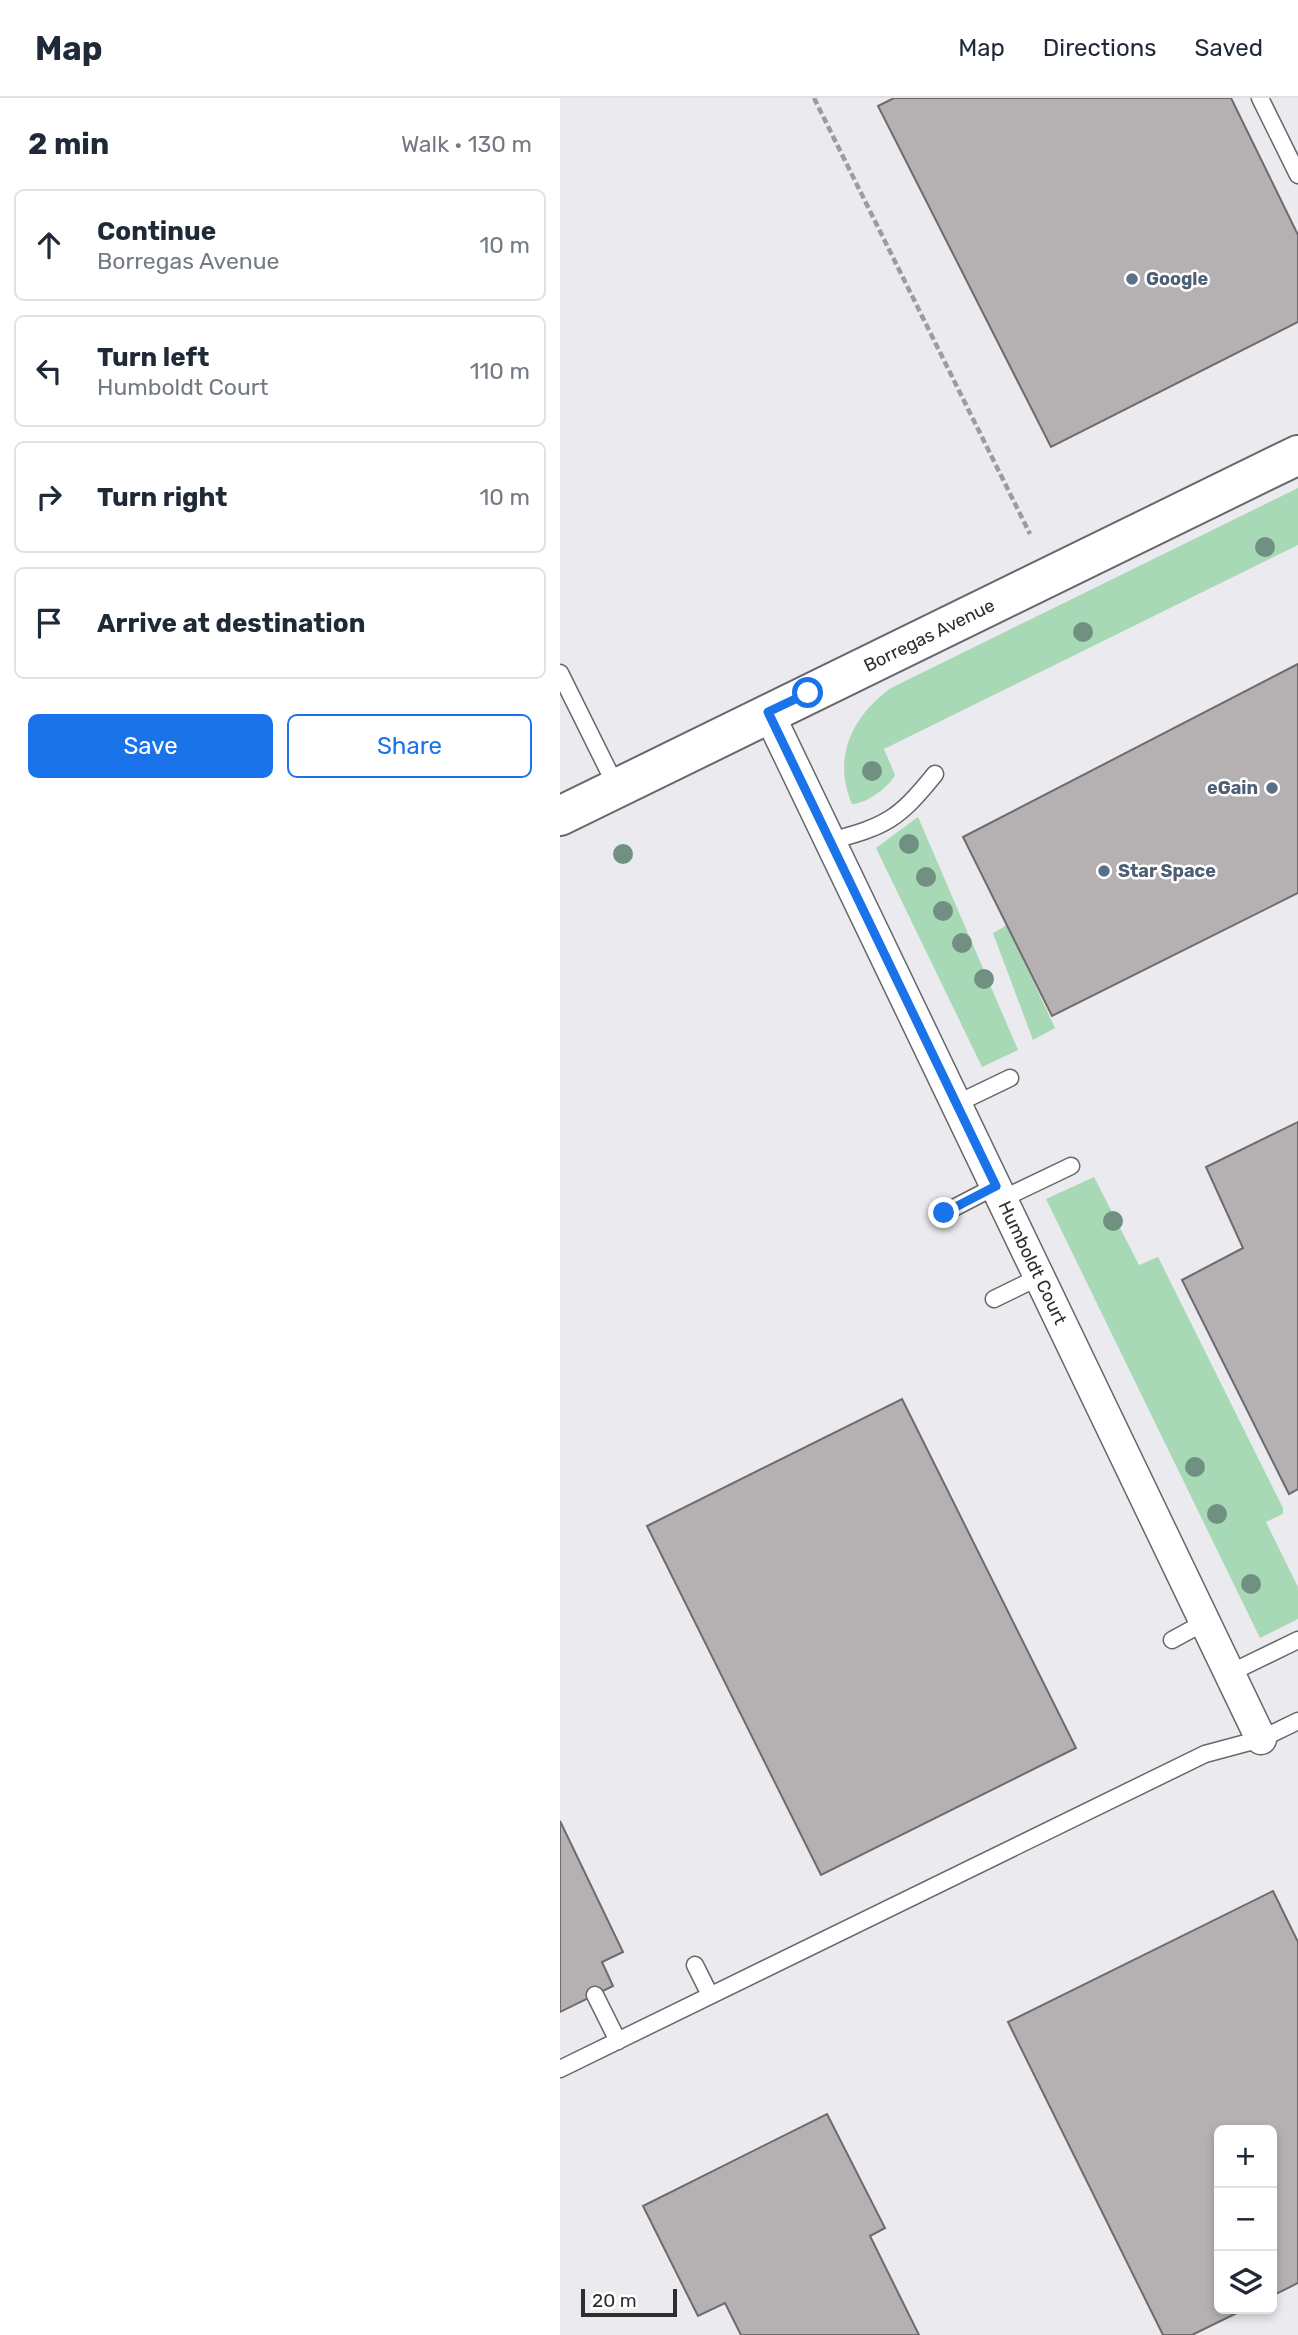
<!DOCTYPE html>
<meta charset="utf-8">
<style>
:root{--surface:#fff;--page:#f2f2f3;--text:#1f2937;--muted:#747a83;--line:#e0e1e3;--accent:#1a73e8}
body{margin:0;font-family:Rubik,sans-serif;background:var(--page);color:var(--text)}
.controls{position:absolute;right:21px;bottom:21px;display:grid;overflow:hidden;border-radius:10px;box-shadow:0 4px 10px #0003}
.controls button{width:63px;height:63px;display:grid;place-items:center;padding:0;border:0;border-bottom:2px solid var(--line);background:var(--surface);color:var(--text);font:35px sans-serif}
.scale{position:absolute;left:21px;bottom:18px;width:96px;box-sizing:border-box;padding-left:7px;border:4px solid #2e2e2f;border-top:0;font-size:19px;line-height:24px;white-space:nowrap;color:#2e2e2f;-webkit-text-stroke:5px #fff;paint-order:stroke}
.stop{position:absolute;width:21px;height:21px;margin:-16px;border:5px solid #1a73e8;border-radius:50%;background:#fff}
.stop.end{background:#1a73e8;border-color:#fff;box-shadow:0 2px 7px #0008}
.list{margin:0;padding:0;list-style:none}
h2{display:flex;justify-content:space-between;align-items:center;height:91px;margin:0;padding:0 28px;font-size:30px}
h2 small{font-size:23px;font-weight:400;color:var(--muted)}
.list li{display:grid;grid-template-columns:46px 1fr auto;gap:21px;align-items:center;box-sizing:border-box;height:112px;margin:0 14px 14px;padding:0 14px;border:2px solid var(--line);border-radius:10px}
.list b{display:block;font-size:26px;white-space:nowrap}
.list p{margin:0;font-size:23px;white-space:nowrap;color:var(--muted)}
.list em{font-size:23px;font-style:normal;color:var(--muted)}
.actions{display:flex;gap:14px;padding:21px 28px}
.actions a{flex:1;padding:16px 0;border:2px solid var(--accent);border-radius:10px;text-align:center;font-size:24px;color:var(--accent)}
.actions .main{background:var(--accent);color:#fff}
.icon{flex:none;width:38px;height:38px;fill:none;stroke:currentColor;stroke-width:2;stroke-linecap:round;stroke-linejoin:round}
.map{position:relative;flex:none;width:738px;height:2237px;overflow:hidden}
header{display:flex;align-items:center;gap:42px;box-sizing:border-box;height:98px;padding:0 35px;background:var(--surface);border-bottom:2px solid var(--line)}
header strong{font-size:33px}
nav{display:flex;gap:38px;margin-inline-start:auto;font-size:24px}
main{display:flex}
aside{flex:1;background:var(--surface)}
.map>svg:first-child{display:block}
.green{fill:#a8d9b6}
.building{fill:#b5b0b1;stroke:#6f6a6c;stroke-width:2}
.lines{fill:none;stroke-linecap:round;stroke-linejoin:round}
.service-casing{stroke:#68686c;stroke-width:19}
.minor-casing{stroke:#68686c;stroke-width:33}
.tertiary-casing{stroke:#68686c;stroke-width:42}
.path{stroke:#9c9ca0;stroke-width:4.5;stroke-dasharray:7 3.5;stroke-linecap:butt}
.service{stroke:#fff;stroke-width:16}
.minor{stroke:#fff;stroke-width:30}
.tertiary{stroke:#fff;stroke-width:38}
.tree{fill:#709181}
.route{stroke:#1a73e8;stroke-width:9}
.service-dot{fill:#5c6f8a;stroke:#fff;stroke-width:2.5}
.labels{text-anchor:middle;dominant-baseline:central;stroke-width:5;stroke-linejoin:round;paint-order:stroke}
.service-label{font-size:18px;font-weight:bold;fill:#4e5e75;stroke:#fff;text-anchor:start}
.street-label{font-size:18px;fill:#2e2e2f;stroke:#fff}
</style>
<header>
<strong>Map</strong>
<nav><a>Map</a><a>Directions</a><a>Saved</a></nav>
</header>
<main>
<aside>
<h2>2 min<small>Walk · 130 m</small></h2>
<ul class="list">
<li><svg class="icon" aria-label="ahead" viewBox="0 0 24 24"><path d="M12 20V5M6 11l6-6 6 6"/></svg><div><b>Continue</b><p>Borregas Avenue</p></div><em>10 m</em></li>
<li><svg class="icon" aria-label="left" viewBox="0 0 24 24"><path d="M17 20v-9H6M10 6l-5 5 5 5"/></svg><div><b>Turn left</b><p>Humboldt Court</p></div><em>110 m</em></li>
<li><svg class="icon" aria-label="right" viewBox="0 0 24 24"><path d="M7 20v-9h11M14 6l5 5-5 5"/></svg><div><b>Turn right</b></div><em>10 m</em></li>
<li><svg class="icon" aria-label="arrive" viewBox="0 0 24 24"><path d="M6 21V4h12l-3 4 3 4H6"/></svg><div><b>Arrive at destination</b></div></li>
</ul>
<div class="actions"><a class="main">Save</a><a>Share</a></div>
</aside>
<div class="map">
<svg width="738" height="2237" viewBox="0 0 738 2237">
<rect width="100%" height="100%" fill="#eaeaef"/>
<g class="green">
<path d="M738 390V447L324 651 335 677C329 689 306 706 292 706 272 660 292 618 331 590Z"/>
<polygon points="358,719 458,952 422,969 316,750"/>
<polygon points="447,827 495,930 473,942 433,835"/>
<polygon points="534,1079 579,1167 598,1159 723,1410 723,1416 706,1424 738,1489 738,1521 700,1540 486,1101"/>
</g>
<g class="building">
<polygon points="334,0 671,0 738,137 738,224 491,349 318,8"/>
<polygon points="738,566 738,795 492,918 403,739"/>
<polygon points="738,1024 738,1391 729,1396 622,1182 683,1150 646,1069"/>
<polygon points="342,1301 516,1650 261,1777 87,1428"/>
<polygon points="0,1723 63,1854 42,1864 53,1888 0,1914"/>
<polygon points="713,1793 738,1844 738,2185 712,2198 712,2032 659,2032 659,2211 685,2211 632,2237 603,2237 448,1924"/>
<polygon points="267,2016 325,2130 310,2138 359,2237 181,2237 165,2205 138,2218 83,2108"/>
</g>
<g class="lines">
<g class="service-casing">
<g id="service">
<polyline points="700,0 738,77"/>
<polyline points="0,575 57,690"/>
<path d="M270 743C326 728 338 722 375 676"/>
<polyline points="396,1006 450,980"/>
<polyline points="442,1101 511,1068"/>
<polyline points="384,1115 436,1088"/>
<polyline points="434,1201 479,1179"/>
<polyline points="612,1542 645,1524"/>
<polyline points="670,1575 738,1542"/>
<polyline points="135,1867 150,1897"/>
<polyline points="35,1897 58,1943"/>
<polyline points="0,1971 645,1656 701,1641 738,1623"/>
</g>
</g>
<g class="minor-casing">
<g id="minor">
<path id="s1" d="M208 614 701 1641"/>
</g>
</g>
<g class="tertiary-casing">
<g id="tertiary">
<path id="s2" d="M0 718 738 357"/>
</g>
</g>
<polyline class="path" points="254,0 470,436"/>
<use href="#service" class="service"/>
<use href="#minor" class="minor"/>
<use href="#tertiary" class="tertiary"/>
</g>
<g class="tree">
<circle cx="705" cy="449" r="10"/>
<circle cx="523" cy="534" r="10"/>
<circle cx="312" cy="673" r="10"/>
<circle cx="349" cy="746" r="10"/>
<circle cx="63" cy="756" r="10"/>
<circle cx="366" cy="779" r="10"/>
<circle cx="383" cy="813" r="10"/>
<circle cx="402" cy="845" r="10"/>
<circle cx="424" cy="881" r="10"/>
<circle cx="553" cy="1123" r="10"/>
<circle cx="635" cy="1369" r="10"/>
<circle cx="657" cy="1416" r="10"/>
<circle cx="691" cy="1486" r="10"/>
</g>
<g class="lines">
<polyline class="route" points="248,595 208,614 436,1088 384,1115"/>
</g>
<g class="service-dot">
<circle cx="572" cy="181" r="7"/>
<circle cx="712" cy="690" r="7"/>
<circle cx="544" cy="773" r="7"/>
</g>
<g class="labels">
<g class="service-label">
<text x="586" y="181">Google</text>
<text x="698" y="690" text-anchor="end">eGain</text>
<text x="558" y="773">Star Space</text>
</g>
<g class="street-label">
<text stroke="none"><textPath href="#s2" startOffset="411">Borregas Avenue</textPath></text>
<text stroke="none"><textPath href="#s1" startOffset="611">Humboldt Court</textPath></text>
</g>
</g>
</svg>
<div class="controls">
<button>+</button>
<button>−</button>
<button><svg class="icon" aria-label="layers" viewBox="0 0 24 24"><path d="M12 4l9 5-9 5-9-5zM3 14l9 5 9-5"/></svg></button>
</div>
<div class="scale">20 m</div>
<div class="stop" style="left:248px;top:595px"></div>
<div class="stop end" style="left:384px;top:1115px"></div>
</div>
</main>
